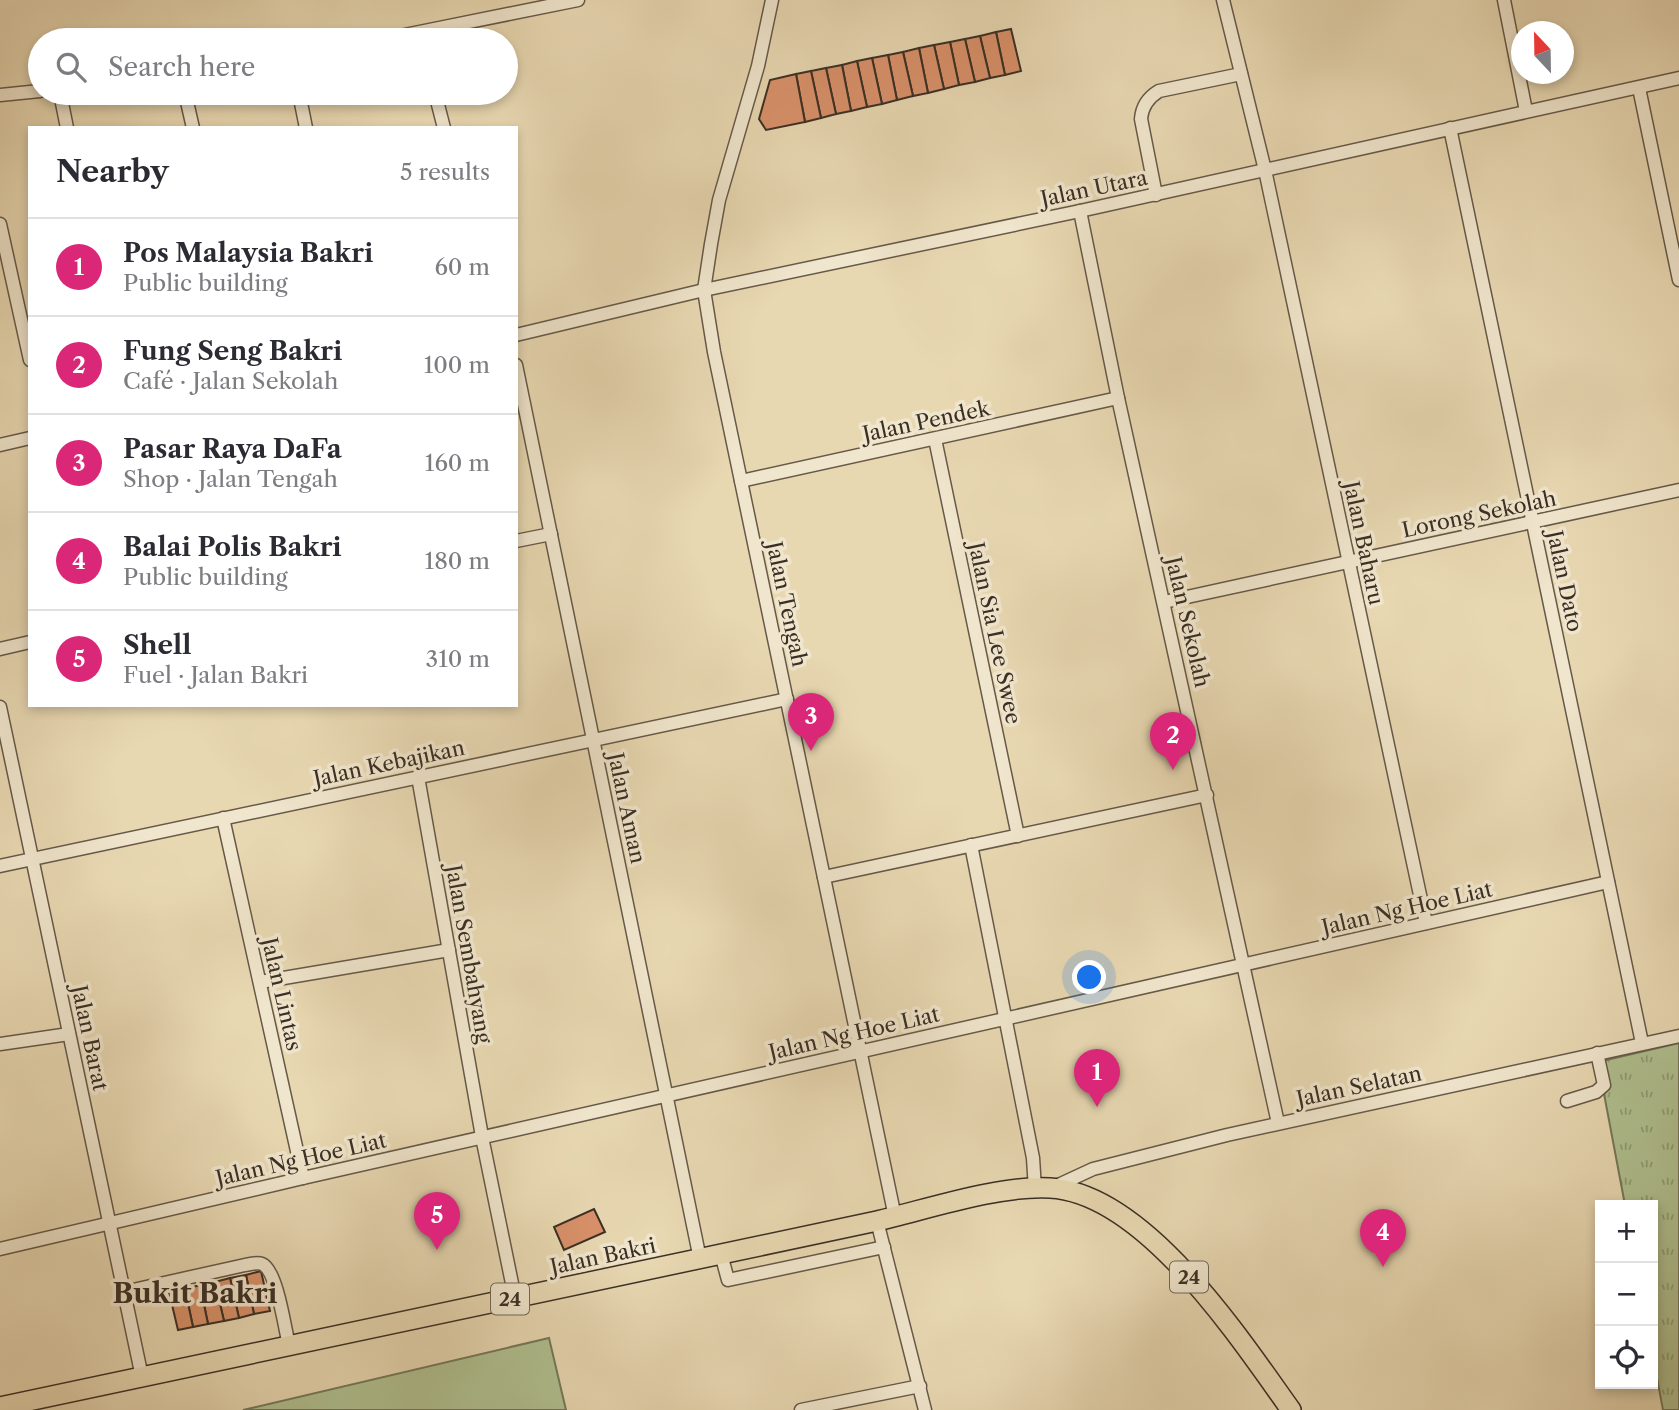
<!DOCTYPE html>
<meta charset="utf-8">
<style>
:root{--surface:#fff;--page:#f7f7f7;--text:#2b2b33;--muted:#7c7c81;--line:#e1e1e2;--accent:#db2777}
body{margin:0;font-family:"Libre Caslon Text",serif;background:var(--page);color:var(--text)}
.controls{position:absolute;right:21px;bottom:21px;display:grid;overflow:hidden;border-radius:0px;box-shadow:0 4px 10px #0003}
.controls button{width:63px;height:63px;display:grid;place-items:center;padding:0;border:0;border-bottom:2px solid var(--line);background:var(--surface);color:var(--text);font:35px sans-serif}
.compass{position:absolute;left:1511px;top:21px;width:63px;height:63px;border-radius:50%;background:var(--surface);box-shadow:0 4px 10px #0003;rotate:338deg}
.you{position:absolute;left:1090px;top:978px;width:24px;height:24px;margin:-18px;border:5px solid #fff;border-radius:50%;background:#1a73e8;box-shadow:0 0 0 10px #1a73e833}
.badge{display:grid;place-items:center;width:46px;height:46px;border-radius:50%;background:var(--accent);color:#fff;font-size:23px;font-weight:700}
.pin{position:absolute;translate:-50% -58px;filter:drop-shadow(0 2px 4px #0008)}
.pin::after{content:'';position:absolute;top:37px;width:24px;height:21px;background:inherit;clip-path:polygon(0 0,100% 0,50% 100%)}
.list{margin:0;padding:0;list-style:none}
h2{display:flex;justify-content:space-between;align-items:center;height:91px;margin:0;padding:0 28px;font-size:30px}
h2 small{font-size:23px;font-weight:400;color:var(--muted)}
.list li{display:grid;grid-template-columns:46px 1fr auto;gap:21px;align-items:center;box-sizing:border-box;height:98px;padding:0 28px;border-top:2px solid var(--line)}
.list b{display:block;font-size:26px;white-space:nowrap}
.list p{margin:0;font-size:23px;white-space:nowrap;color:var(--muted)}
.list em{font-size:23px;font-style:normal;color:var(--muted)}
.icon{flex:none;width:38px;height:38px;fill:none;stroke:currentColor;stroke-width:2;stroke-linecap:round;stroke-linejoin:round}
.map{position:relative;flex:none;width:1679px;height:1410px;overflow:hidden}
.search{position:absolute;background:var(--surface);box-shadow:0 4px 10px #0003;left:28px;top:28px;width:490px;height:77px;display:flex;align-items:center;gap:18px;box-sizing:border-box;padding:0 24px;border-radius:38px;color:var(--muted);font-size:26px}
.panel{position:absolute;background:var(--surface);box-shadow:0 4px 10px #0003;left:28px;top:126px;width:490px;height:581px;border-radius:0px}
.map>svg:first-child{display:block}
.park{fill:url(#park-tufts);stroke:#75785a;stroke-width:2}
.garden{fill:#b0c090;stroke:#75785a;stroke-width:2}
.building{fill:#d9916a;stroke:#3a2f25;stroke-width:2}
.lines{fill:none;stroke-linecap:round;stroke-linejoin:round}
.street-casing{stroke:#665948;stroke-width:15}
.primary-casing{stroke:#3a2f25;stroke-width:22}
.street{stroke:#f0e6cd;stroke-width:12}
.primary{stroke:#e8d8b2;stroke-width:19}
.labels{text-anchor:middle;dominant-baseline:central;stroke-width:7;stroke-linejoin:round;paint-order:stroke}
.shield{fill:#f0e6cd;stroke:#716657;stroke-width:2}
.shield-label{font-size:19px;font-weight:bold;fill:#3a2f25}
.street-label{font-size:21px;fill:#3a2f25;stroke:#f0e6cd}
.district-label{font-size:28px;font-weight:bold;fill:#3a2f25;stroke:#f0e6cd}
</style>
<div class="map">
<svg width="1679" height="1410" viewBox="0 0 1679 1410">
<defs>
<pattern id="park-tufts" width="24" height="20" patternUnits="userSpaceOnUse" patternTransform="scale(1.75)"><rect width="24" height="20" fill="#b0c090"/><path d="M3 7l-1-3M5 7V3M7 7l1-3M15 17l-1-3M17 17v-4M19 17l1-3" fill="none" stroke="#909c75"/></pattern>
</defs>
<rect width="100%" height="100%" fill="#e8d8b2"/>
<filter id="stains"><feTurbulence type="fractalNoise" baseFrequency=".00286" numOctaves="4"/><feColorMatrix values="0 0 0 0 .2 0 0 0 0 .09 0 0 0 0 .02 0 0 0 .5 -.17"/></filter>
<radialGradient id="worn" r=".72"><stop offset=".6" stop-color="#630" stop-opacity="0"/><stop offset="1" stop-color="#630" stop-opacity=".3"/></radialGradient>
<polygon class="park" points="1679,1043 1679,1410 1663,1410 1653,1357 1653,1205 1625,1205 1598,1062"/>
<polygon class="garden" points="549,1338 566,1410 243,1410"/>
<g class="building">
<polygon points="1011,29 1021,71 1005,75 996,32"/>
<polygon points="996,32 1005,75 990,78 980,36"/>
<polygon points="980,36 990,78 975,82 965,39"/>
<polygon points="965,39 975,82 959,85 950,42"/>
<polygon points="950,42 959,85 944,89 934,45"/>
<polygon points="934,45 944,89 928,93 919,48"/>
<polygon points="919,48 928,93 913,96 903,52"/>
<polygon points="903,52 913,96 897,100 888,55"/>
<polygon points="888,55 897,100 882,104 872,58"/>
<polygon points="872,58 882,104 867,107 857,61"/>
<polygon points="857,61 867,107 851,111 842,65"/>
<polygon points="842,65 851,111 836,114 826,68"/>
<polygon points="826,68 836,114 821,118 811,71"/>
<polygon points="811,71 821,118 805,122 796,74"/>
<polygon points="796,74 805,122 766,130 759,119 770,80"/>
<polygon points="594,1209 605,1232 564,1250 554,1227"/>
<polygon points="261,1271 270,1311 254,1314 246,1275"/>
<polygon points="246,1275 254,1314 239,1318 230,1278"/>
<polygon points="230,1278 239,1318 224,1321 215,1282"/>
<polygon points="215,1282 224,1321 208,1324 200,1285"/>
<polygon points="200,1285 208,1324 193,1327 185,1289"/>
<polygon points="185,1289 193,1327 178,1330 169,1292"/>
</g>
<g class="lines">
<g class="street-casing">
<g id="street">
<polyline points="772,0 758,66 719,200 711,244 704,290 714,352 895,1217"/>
<polyline points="1223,0 1265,170 1426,923"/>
<polyline points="1504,0 1526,111"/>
<polyline points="380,40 578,0"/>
<polyline points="1639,88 1679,280"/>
<polyline points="60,93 67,128"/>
<polyline points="185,93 193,128"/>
<polyline points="299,93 306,128"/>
<polyline points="435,93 444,128"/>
<polyline points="0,95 40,91"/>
<polyline points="1450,128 1642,1043"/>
<path d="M1156 195 1141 119C1142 106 1149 97 1159 91L1241 74"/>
<polyline points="1080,211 1118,398 1278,1123"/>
<polyline points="0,224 30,360"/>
<polyline points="516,335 704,290 1080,211 1679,78"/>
<polyline points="516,365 700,1259"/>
<polyline points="935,439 1018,836"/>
<polyline points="0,445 30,438"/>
<polyline points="741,481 1118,398"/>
<polyline points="516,541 551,534"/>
<polyline points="1164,602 1679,490"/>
<polyline points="0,649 30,642"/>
<polyline points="0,707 142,1377"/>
<polyline points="418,777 483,1142 515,1298"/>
<polyline points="223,818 303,1178"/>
<polyline points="971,845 1033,1158 1035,1189"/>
<polyline points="0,866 787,699"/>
<polyline points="824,877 1207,795"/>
<polyline points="260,982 449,950"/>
<polyline points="0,1044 69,1034"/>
<polyline points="1567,1101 1596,1092 1604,1085 1597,1053"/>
<polyline points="1052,1188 1093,1169 1227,1135 1679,1036"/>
<polyline points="877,1221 925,1410"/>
<polyline points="0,1249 303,1178 1608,882"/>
<polyline points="721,1254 728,1280 884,1247"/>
<path d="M124 1292 245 1265C250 1264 257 1262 262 1264 277 1270 285 1329 289 1346"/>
<polyline points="801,1410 920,1386"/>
</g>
</g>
<g class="primary-casing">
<path id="primary" d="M0 1407 877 1221C928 1209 999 1185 1050 1188 1145 1193 1240 1339 1291 1410"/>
</g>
<use href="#street" class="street"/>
<use href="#primary" class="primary"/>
</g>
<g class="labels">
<g class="shield">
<rect x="1170" y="1261.5" width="38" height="31" rx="5"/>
<rect x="491" y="1283.5" width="38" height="31" rx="5"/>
</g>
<g class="shield-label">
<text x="1189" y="1277">24</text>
<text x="510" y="1299">24</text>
</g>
<g class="street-label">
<text transform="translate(1094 188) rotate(-12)">Jalan Utara</text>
<text transform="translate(926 421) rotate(-12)">Jalan Pendek</text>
<text transform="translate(1479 514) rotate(-12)">Lorong Sekolah</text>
<text transform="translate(1364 543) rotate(78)">Jalan Baharu</text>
<text transform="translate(1565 581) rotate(78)">Jalan Dato</text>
<text transform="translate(787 604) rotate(78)">Jalan Tengah</text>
<text transform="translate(1188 622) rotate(77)">Jalan Sekolah</text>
<text transform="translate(995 633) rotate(78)">Jalan Sia Lee Swee</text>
<text transform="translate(389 763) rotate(-12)">Jalan Kebajikan</text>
<text transform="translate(627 808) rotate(78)">Jalan Aman</text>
<text transform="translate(1407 908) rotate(-13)">Jalan Ng Hoe Liat</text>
<text transform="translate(469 954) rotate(80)">Jalan Sembahyang</text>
<text transform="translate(282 994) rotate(77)">Jalan Lintas</text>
<text transform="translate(854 1033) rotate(-13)">Jalan Ng Hoe Liat</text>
<text transform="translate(90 1038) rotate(78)">Jalan Barat</text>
<text transform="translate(1359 1086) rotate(-12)">Jalan Selatan</text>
<text transform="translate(301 1159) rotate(-13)">Jalan Ng Hoe Liat</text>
<text transform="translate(603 1256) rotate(-12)">Jalan Bakri</text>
</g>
<g class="district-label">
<text x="195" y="1293">Bukit Bakri</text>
</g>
</g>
<rect width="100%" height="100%" filter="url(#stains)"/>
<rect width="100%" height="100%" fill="url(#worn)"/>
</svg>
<div class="controls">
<button>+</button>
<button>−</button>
<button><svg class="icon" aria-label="locate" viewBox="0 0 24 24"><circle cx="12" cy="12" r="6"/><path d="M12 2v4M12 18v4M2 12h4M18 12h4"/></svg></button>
</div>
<svg class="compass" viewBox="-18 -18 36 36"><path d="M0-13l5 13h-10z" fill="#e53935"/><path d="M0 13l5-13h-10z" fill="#7c7c81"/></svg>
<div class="you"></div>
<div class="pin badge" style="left:1097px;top:1107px">1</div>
<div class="pin badge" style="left:1173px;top:770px">2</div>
<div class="pin badge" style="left:811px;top:751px">3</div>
<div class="pin badge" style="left:1383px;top:1267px">4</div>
<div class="pin badge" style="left:437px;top:1250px">5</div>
<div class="search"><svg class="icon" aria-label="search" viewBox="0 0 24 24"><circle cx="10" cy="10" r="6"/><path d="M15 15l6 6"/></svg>Search here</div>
<section class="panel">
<h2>Nearby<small>5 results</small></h2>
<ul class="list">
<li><span class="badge">1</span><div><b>Pos Malaysia Bakri</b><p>Public building</p></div><em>60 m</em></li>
<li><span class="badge">2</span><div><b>Fung Seng Bakri</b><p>Café · Jalan Sekolah</p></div><em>100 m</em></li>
<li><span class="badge">3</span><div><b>Pasar Raya DaFa</b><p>Shop · Jalan Tengah</p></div><em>160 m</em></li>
<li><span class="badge">4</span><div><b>Balai Polis Bakri</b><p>Public building</p></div><em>180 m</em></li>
<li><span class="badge">5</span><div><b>Shell</b><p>Fuel · Jalan Bakri</p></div><em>310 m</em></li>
</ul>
</section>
</div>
